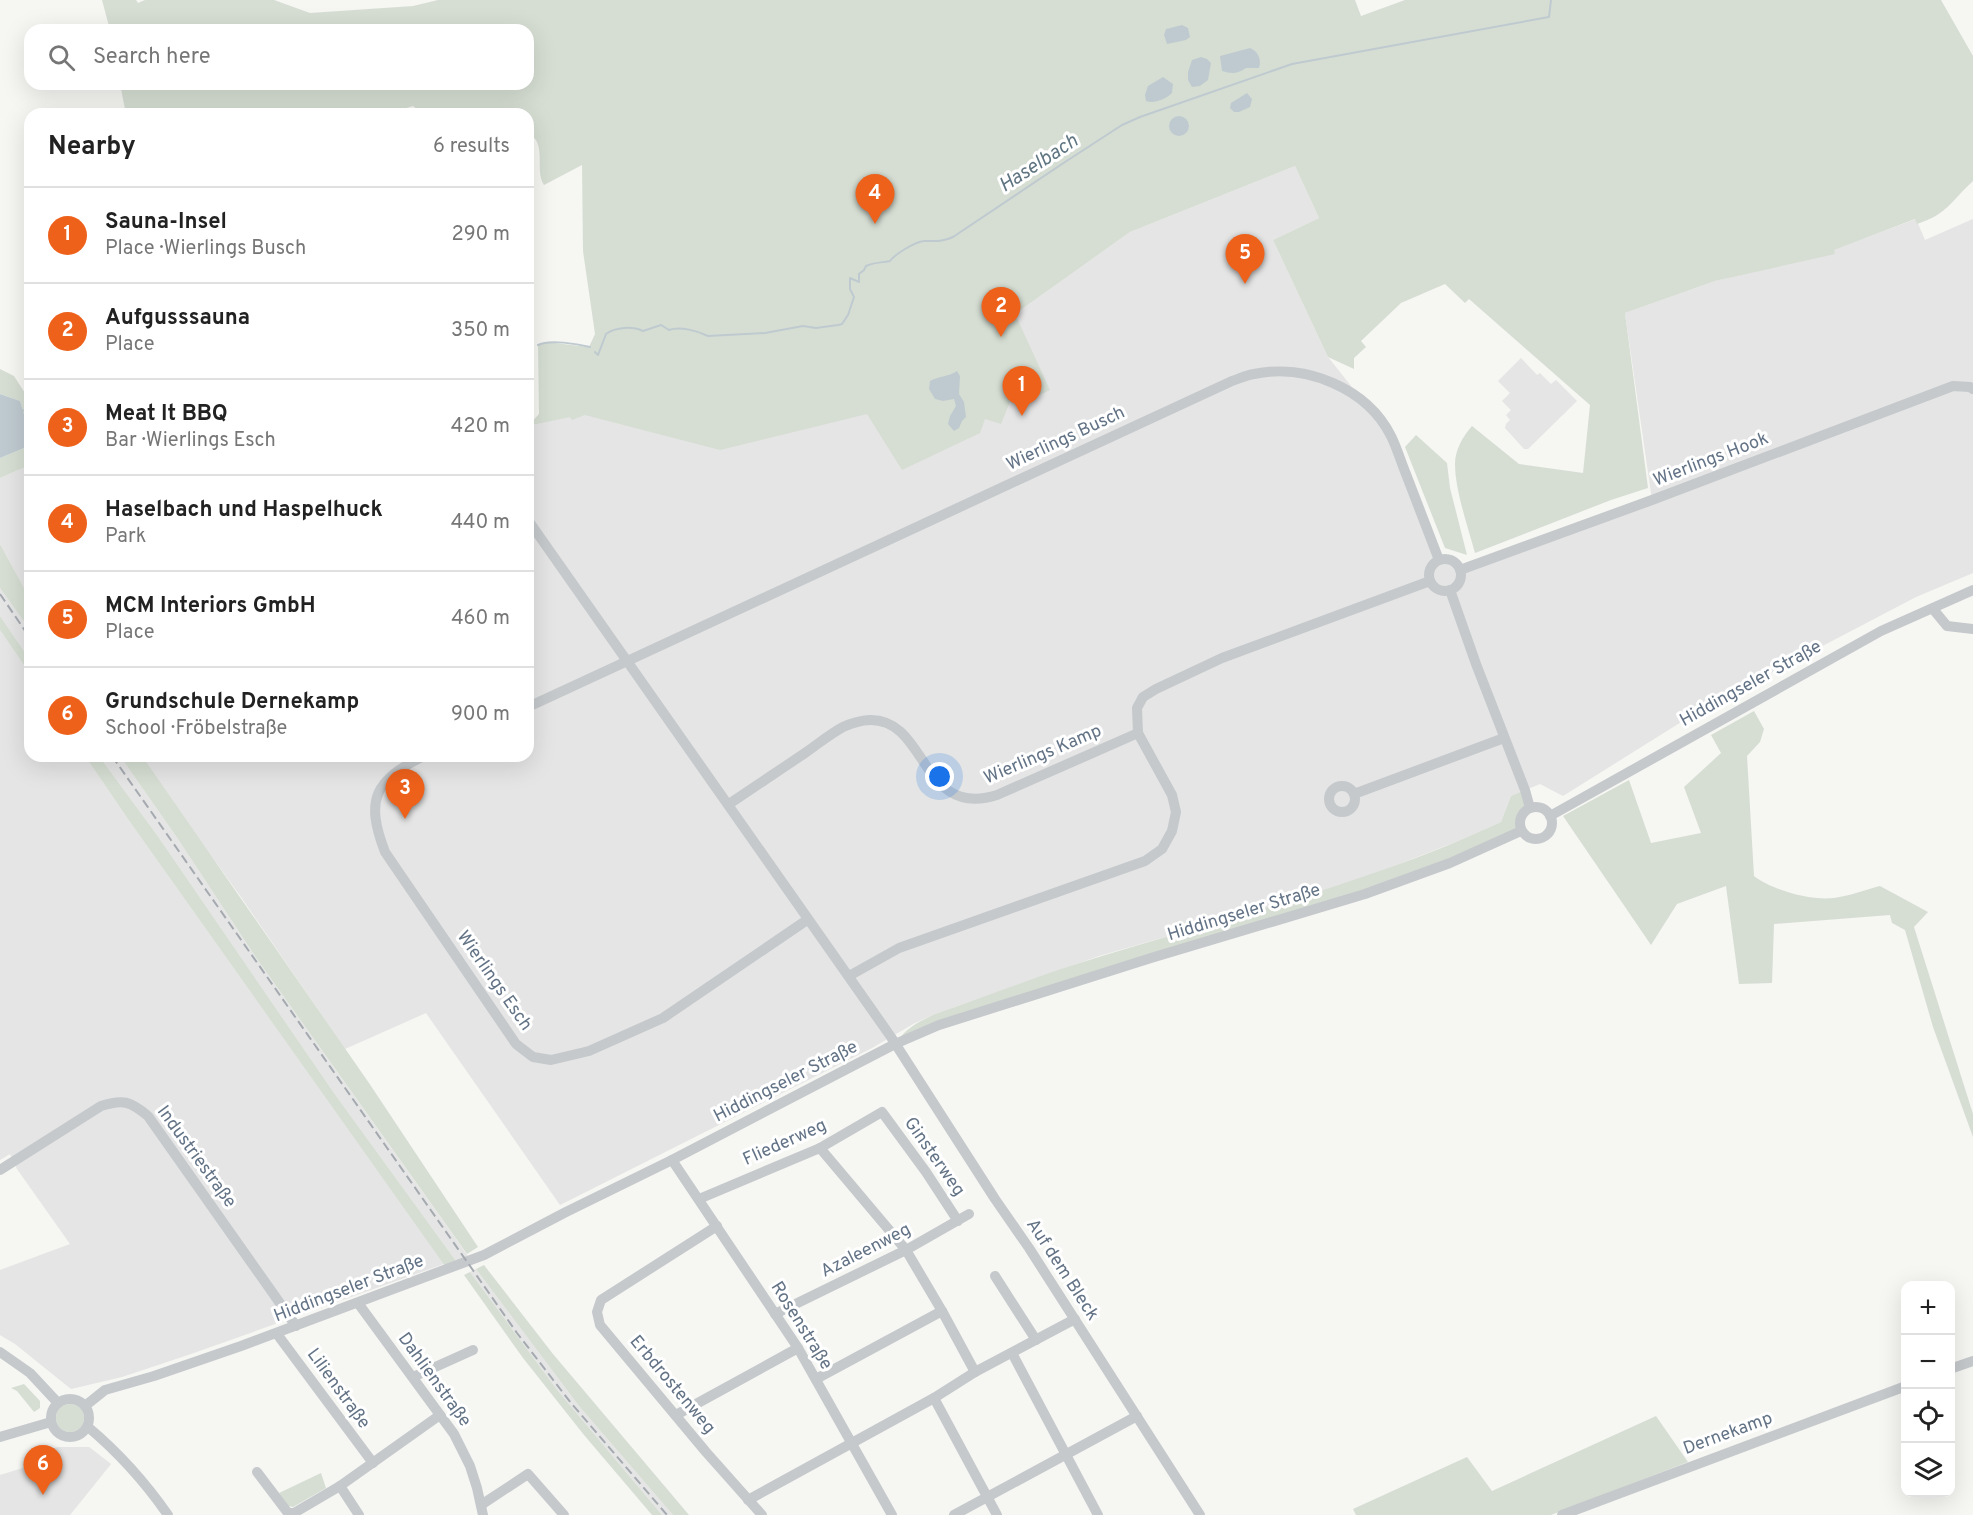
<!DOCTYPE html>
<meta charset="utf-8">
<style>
:root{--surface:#fff;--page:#f2f2f2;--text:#222;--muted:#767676;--line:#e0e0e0;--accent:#ee611b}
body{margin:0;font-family:Overpass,sans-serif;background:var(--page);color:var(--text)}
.controls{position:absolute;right:18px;bottom:18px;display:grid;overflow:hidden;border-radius:12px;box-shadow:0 6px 24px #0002}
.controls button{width:54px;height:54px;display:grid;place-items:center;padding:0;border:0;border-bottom:2px solid var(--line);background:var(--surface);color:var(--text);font:30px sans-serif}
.you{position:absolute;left:940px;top:777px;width:21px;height:21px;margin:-15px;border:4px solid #fff;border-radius:50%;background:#1a73e8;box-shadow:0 0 0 9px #1a73e833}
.badge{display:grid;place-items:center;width:39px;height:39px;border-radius:50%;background:var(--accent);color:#fff;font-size:20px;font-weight:700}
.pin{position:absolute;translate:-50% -50px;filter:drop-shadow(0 2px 3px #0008)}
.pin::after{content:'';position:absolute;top:32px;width:21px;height:18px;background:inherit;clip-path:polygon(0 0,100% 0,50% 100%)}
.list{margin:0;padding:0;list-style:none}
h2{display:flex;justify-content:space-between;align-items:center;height:78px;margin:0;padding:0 24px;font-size:26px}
h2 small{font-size:20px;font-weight:400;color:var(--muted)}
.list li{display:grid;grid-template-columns:39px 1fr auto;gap:18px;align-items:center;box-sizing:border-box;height:96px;padding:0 24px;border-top:2px solid var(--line)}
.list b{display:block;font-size:22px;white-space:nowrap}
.list p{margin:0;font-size:20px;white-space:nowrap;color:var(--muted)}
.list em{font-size:20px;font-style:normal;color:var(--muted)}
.icon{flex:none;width:33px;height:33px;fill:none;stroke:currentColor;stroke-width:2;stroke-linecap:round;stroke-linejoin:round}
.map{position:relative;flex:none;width:1973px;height:1515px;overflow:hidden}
.search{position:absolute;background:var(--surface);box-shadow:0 6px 24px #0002;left:24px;top:24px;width:510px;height:66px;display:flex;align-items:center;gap:15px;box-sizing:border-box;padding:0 21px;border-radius:18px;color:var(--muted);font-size:22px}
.panel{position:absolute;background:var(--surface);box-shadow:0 6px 24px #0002;left:24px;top:108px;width:510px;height:654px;border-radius:18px}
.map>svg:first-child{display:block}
.built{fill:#e4e5e4}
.green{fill:#d6ded3}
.water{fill:#bfcad0}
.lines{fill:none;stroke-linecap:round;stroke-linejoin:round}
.stream{stroke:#bfcad0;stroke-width:2}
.minor{stroke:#c5c9cc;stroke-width:10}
.rail{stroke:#a5aab1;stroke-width:2;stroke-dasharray:9 4.5;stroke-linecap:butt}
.labels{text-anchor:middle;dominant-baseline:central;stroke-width:6;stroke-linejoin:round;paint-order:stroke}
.street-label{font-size:18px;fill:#637386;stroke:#fff}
.water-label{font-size:20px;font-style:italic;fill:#5f7582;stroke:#fff}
</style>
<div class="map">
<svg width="1973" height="1515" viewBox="0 0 1973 1515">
<rect width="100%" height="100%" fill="#f6f6f3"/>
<g class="built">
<polygon points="1295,166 1319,218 1273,240 1328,357 1390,435 1443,559 1452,561 1460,570 1652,500 1625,313 1715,281 1834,253 1833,250 1916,219 1925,240 1973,219 1973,573 1916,597 1702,709 1563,796 1540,784 1511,796 1501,822 1473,835 1379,872 1303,897 1099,956 935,1014 915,1023 872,1048 560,1205 426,1013 345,1049 241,897 139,756 528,756 528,426 585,413 914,386 1130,232"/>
<polygon points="1521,358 1537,375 1540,373 1551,384 1556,380 1577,401 1528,449 1524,449 1505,428 1506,424 1510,420 1506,415 1511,410 1502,401 1510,393 1498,381"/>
<polygon points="30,465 30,599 0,544 0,478"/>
<polygon points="0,588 30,630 30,660 0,616"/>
<polygon points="0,630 30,674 30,756 85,756 130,822 444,1264 191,1354 122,1377 71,1389 15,1344 0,1335 0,1270 70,1244 17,1169 10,1154 0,1160"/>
<polygon points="99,756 120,756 178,839 257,959 468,1256 456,1261 334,1093 157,835"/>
<polygon points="476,1269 579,1406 673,1515 662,1515 558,1391 470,1272"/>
<polygon points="58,1447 89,1447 111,1464 70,1515 0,1515 0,1475 26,1467 24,1457"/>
</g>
<g class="green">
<path d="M102 0H136L138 3 145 0H274L310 13 413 6 438 0H1355L1361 16 1405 0H1941L1973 56V181C1951 201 1948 214 1917 224L1915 219 1834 250 1835 254 1715 281 1625 313 1648 488 1611 500 1475 553C1468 527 1455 490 1455 464 1455 450 1463 436 1472 426L1519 464 1583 473 1590 405 1469 299 1465 303 1445 284 1401 303 1361 341 1366 347 1354 358V369L1328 357 1273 240 1319 218 1295 166 1130 232 1015 314 1050 390 1037 396 1021 391 1013 394 1001 424 985 419 980 433 902 470 867 414 720 450 585 415 572 420 570 417 528 426 539 414 538 345 546 342 589 347 595 334 583 251 582 165 544 185C534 170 548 143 528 133V114H423L413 106 387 114H126L120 84H528V30H110Z"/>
<polygon points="0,369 14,376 30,401 30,465 0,478 0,458 29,446 25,419 20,401 0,394"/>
<polygon points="1416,435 1447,463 1450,488 1467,555 1445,548 1405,447"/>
<polygon points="0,544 30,599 30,630 0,588"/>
<polygon points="0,616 30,660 30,674 0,630"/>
<path d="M1754 711 1764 729 1760 742 1747 756 1754 876C1772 890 1811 901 1834 898 1849 896 1865 890 1880 886L1928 912 1914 927 1973 1114V1137L1933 1027 1905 930 1892 923 1890 915 1774 924 1772 983 1739 984 1726 886 1677 904 1651 945 1563 816 1629 780 1651 843 1701 833 1684 787 1721 753 1711 735Z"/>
<polygon points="85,756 99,756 157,835 334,1093 456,1261 445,1266 130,822"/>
<polygon points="120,756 142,756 369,1083 478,1247 467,1254 257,959 178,839"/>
<path d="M1525 790 1530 808 1521 817V831L1365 894 895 1044C906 1028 918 1022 935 1014 990 995 1045 973 1102 956 1236 915 1373 882 1501 822L1511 796Z"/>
<polygon points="484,1265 553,1354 689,1515 673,1515 579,1406 476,1269"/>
<polygon points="470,1272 558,1391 662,1515 652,1515 584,1435 523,1358 464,1275"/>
<polygon points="24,1384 40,1401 40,1408 34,1412 17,1391 11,1388"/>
<circle cx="70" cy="1418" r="14"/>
<polygon points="1656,1416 1688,1462 1551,1515 1356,1515 1353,1509 1467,1457 1492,1491"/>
<polygon points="321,1473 326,1488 293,1507 288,1506 279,1493"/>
</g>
<g class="water">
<polygon points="1182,25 1188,28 1190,37 1186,40 1167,44 1164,35 1166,29"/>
<path d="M1250 48C1258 51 1262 60 1259 68H1246C1238 74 1231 74 1222 71L1220 56Z"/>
<polygon points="1201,57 1207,59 1211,63 1208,80 1200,86 1192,87 1188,80 1188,72 1192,60"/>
<path d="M1163 77 1173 84 1172 93C1166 99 1154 104 1146 101L1145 95 1148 86Z"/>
<polygon points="1247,93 1252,99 1250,107 1239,112 1234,112 1230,108 1231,103"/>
<circle cx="1179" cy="126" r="10"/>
<path d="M957 371 960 376 959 394 964 402 966 417 962 421 959 428 954 431 948 424 950 416 956 406 954 399 943 401 935 399 929 389 930 381C938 376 948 377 957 371Z"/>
<polygon points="0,394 20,401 30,434 29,446 0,458"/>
</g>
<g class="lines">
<g class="stream">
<polyline points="528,345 532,345"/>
<path d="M538 345C549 339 578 344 590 347"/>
<path d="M595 352 598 355 606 334C616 327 632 326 643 331L661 325 669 330C680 326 698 331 708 336L765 333 803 326 816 328 838 325 842 324 848 315 854 297 850 289V278L859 282V274L864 270 866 266C874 262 881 263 890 261 895 254 915 242 924 241 934 241 943 242 953 237L1062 164 1122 125 1140 117 1292 64 1549 17 1551 0"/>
<polyline points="21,411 30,409"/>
</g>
<g class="minor">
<polyline points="528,520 891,1037 995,1199 1029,1248 1200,1515"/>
<circle cx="1445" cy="575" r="16"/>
<polyline points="1460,570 1652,500 1953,386 1970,387 1973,389"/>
<polyline points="1450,590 1476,664 1525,790 1530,808"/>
<polyline points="1933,609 1947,626 1973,629"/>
<path d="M528 707 1232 381C1239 379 1246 375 1254 374 1305 363 1367 388 1391 436 1397 448 1401 462 1406 474 1417 503 1428 531 1439 560"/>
<path d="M424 756C374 780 365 800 385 852L516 1044 533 1057 551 1060 589 1051 663 1018 807 920"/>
<circle cx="1342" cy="799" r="13"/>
<polyline points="1354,794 1504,738"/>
<path d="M729 804C754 787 780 770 805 753 818 744 830 734 843 727 849 724 862 720 870 720 928 719 920 819 997 795L1138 733"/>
<circle cx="1536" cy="823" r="16"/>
<polyline points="1550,816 1881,631 1973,590"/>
<polyline points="849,976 899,948 1145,861 1162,849 1172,831 1176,812 1172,795 1138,733 1137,708 1143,697 1156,689 1222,658 1430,581"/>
<polyline points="820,1148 906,1250 942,1311 975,1372"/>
<polyline points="672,1160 798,1348 892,1515"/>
<path d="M0 1170 101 1106C123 1099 130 1101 148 1116L296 1326"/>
<polyline points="699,1199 820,1148 882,1112 926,1172 958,1221"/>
<polyline points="717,1226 601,1300 597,1312 600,1325 706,1452 762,1515"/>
<polyline points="995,1276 1036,1340"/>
<polyline points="358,1303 454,1434 470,1466 477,1488 483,1515"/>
<polyline points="775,1314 906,1250 969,1214"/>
<polyline points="277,1334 373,1463"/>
<polyline points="0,1352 30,1373 58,1403"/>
<polyline points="1012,1353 1098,1515"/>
<polyline points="1950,1369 1973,1361"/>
<polyline points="413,1377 473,1350"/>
<polyline points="816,1379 942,1311"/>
<polyline points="934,1398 997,1515"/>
<circle cx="70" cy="1418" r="19"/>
<polyline points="85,1406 105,1390 154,1376 241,1346 484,1255 566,1212 672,1160 895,1044 939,1025 1151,958 1365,894 1450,863 1521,831"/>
<polyline points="676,1415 798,1348"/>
<path d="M88 1427C119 1453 145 1482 168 1515"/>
<polyline points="0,1437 51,1422"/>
<polyline points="257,1472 288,1513 294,1513 340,1486 440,1415"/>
<polyline points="340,1486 359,1515"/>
<polyline points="748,1500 934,1398 975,1372 1075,1319"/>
<polyline points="481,1505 528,1474 564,1515"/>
<polyline points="954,1515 1137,1416"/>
<polyline points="1562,1515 1906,1386"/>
</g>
<g class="rail">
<polyline points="0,594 30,638"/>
<polyline points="112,756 517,1333 571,1403 667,1515"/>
</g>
</g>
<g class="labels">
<g class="street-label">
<text transform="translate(1066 439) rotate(-25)">Wierlings Busch</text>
<text transform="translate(1711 460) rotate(-21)">Wierlings Hook</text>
<text transform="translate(1751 684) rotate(-29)">Hiddingseler Straße</text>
<text transform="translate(1043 755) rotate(-23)">Wierlings Kamp</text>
<text transform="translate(1244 913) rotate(-17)">Hiddingseler Straße</text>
<text transform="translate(494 981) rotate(55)">Wierlings Esch</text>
<text transform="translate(786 1082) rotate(-27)">Hiddingseler Straße</text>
<text transform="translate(785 1143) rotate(-24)">Fliederweg</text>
<text transform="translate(196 1157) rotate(54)">Industriestraße</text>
<text transform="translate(934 1157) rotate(55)">Ginsterweg</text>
<text transform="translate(866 1251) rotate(-27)">Azaleenweg</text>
<text transform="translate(1062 1270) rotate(57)">Auf dem Bleck</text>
<text transform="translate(349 1289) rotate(-21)">Hiddingseler Straße</text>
<text transform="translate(801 1326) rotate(58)">Rosenstraße</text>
<text transform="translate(434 1380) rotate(54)">Dahlienstraße</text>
<text transform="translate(672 1385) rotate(50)">Erbdrostenweg</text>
<text transform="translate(338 1389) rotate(54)">Lilienstraße</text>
<text transform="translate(1728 1434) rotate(-20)">Dernekamp</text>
</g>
<g class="water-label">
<text transform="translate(1039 164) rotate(-33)">Haselbach</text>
</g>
</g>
</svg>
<div class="controls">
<button>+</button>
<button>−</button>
<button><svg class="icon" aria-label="locate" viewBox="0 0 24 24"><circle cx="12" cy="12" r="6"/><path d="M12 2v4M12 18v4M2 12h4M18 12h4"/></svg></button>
<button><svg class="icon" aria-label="layers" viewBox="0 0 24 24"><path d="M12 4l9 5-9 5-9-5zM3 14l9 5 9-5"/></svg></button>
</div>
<div class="you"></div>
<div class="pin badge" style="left:1022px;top:416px">1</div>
<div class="pin badge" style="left:1001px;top:337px">2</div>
<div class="pin badge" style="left:405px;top:819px">3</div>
<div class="pin badge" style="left:875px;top:224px">4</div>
<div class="pin badge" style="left:1245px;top:284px">5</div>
<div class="pin badge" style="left:43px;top:1495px">6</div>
<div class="search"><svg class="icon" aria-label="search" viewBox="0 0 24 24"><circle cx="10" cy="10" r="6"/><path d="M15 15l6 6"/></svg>Search here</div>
<section class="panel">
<h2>Nearby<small>6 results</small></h2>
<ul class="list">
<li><span class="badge">1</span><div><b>Sauna-Insel</b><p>Place · Wierlings Busch</p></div><em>290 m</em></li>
<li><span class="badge">2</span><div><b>Aufgusssauna</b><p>Place</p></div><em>350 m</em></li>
<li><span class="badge">3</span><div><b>Meat It BBQ</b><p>Bar · Wierlings Esch</p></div><em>420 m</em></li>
<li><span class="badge">4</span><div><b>Haselbach und Haspelhuck</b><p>Park</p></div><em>440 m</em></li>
<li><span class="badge">5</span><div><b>MCM Interiors GmbH</b><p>Place</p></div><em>460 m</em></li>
<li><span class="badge">6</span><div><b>Grundschule Dernekamp</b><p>School · Fröbelstraße</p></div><em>900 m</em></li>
</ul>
</section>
</div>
